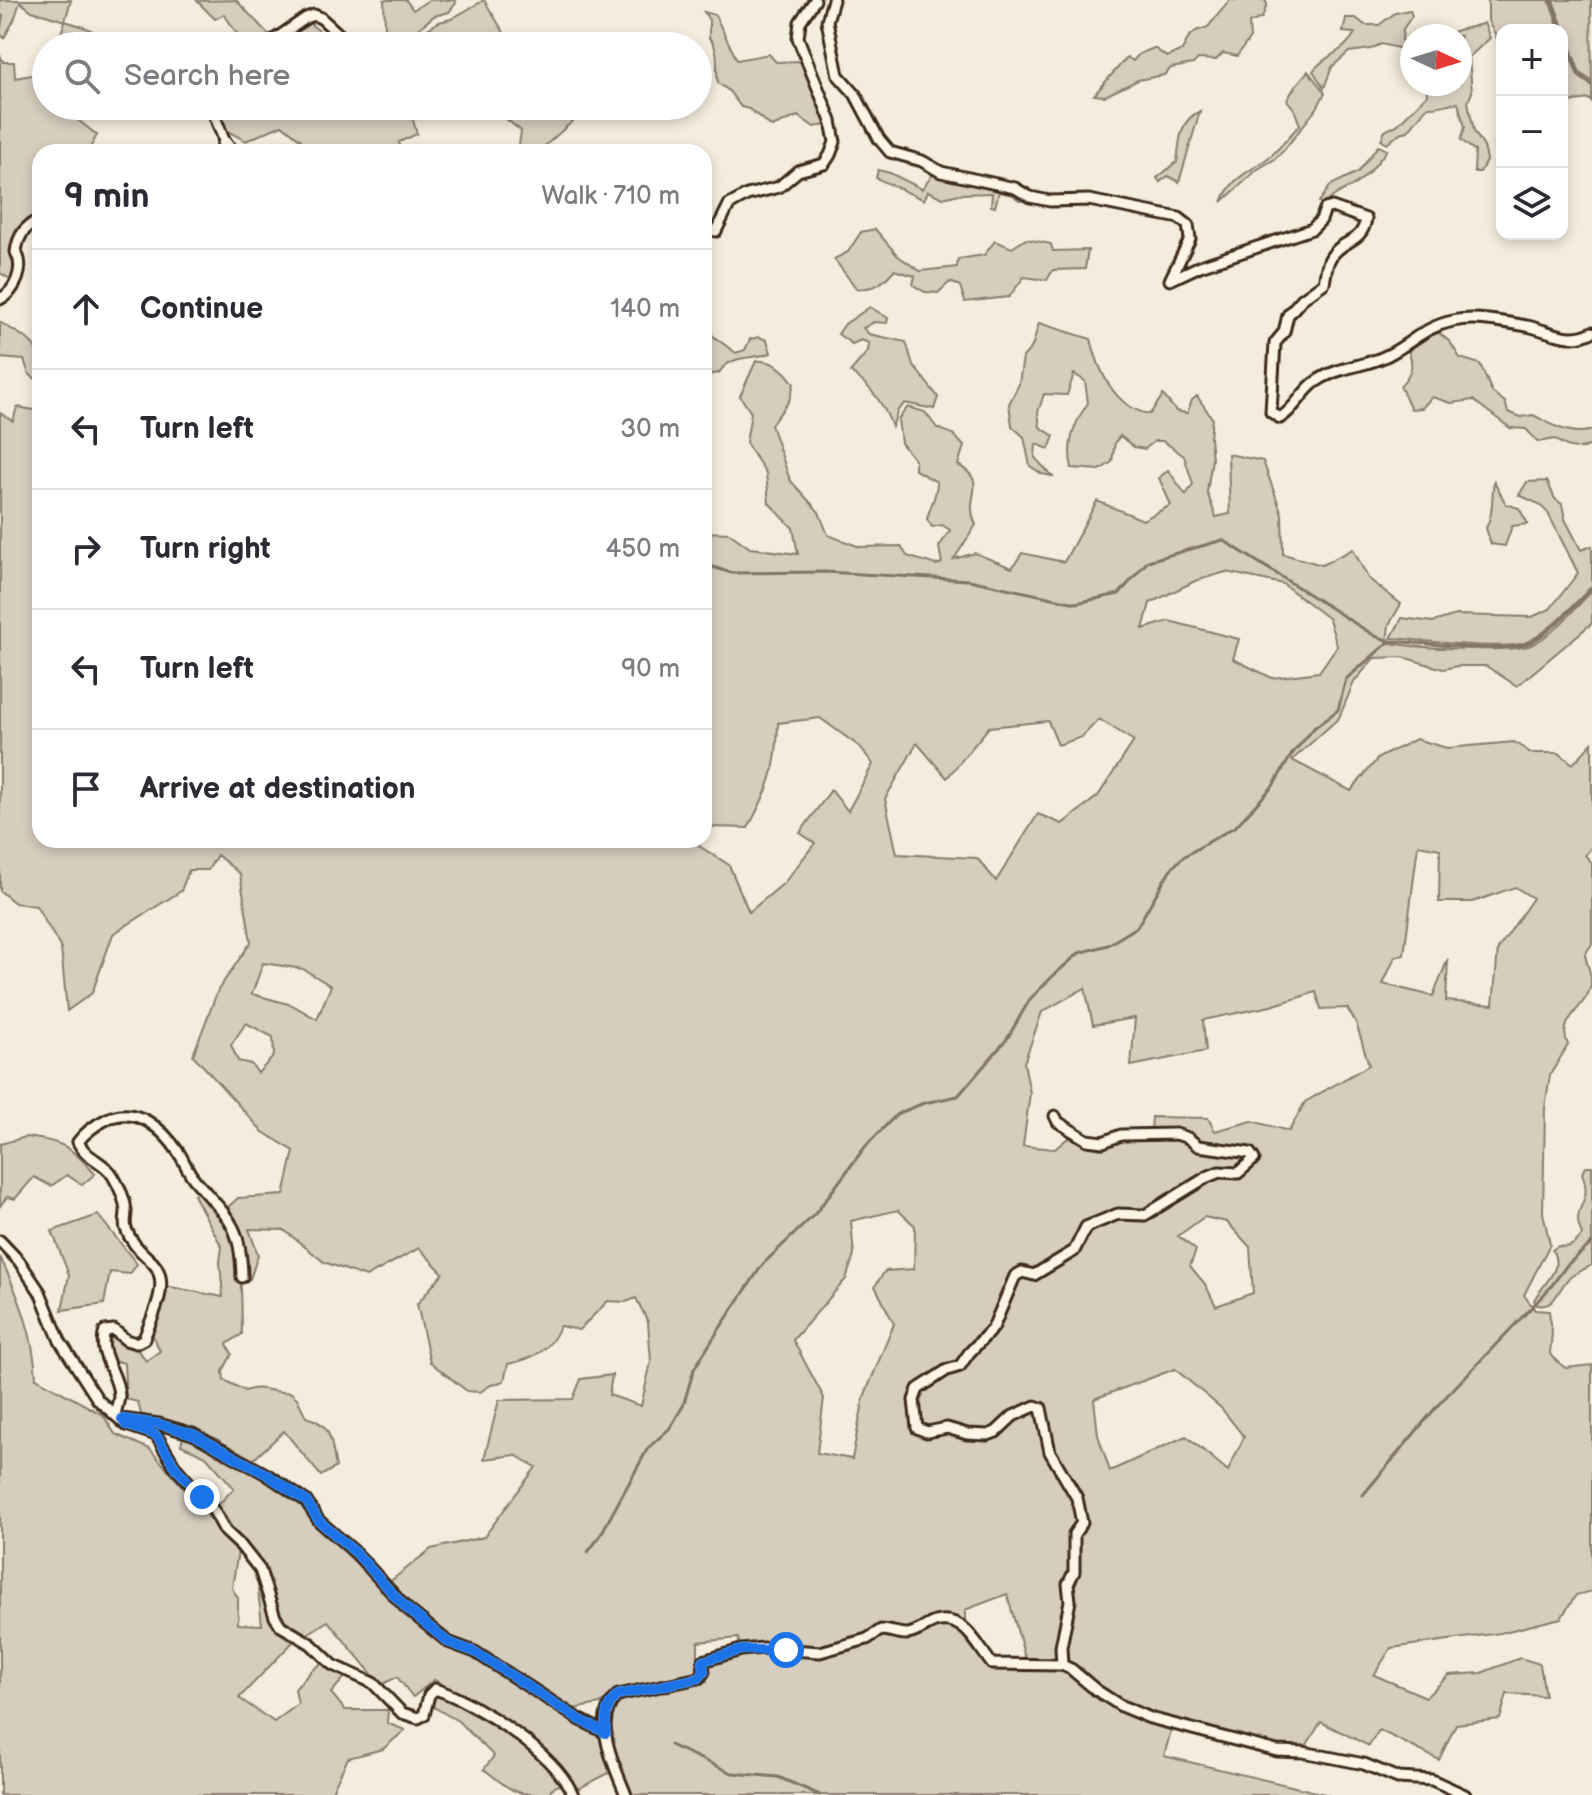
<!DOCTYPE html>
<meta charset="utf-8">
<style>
:root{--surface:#fff;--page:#f2f2f3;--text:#2b2b33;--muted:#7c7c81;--line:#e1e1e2}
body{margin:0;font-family:"Balsamiq Sans",sans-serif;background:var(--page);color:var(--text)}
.controls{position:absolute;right:24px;top:24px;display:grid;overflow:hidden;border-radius:16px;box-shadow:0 4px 12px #0003}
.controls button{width:72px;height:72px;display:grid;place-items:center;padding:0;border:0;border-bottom:2px solid var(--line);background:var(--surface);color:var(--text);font:40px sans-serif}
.compass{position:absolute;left:1400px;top:24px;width:72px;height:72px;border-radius:50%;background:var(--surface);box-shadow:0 4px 12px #0003;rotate:94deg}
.stop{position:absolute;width:24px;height:24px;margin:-18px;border:6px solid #1a73e8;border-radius:50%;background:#fff}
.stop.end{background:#1a73e8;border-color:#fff;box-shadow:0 2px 8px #0008}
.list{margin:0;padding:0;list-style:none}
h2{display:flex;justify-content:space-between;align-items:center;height:104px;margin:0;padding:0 32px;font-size:34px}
h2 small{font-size:26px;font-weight:400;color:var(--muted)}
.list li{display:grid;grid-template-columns:52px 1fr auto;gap:24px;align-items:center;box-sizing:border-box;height:120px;padding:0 32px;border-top:2px solid var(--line)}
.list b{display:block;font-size:30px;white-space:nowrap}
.list em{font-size:26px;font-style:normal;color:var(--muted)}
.icon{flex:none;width:44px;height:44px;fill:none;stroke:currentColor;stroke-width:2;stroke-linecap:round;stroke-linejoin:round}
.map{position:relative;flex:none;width:1592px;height:1795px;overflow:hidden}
.search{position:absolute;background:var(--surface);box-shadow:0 4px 12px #0003;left:32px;top:32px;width:680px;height:88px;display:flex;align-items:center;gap:20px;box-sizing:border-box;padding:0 28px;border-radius:44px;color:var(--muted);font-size:30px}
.panel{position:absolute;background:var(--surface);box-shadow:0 4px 12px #0003;left:32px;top:144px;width:680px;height:704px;border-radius:24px}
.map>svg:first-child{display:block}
.green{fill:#d6cdbd;stroke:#887c6e;stroke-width:2;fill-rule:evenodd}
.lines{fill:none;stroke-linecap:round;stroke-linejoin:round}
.stream{stroke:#817466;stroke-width:3}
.minor-casing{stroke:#3b2a1e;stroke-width:15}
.minor{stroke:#fcf5e5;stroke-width:9}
.route{stroke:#1a73e8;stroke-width:10}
</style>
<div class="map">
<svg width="1592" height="1795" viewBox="0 0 1592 1795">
<rect width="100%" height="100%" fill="#f4eddd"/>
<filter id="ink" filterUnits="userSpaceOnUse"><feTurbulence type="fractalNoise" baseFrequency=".0125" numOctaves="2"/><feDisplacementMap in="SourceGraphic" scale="16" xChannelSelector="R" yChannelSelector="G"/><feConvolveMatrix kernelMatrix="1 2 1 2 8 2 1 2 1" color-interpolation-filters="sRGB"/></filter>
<g filter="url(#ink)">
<g class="green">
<path d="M0 0H71L65 21C82 26 99 30 108 46H57L65 21 32 11 20 2 14 20 4 38 0 33 3 16 0 14Z"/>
<polygon points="236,0 271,37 261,46 245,46 224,14 215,19 197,1"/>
<polygon points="384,0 406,0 413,10 429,0 455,0 456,3 449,12 434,16 403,41 385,30"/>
<polygon points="484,0 512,46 414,46 426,30 439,22 451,19"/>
<polygon points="1230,0 1265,0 1267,4 1262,18 1249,23 1250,38 1237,56 1223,53 1216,60 1198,59 1193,64 1171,68 1164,75 1138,80 1105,96 1094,95 1127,57 1133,61 1139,54 1154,48 1167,57 1182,50 1189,37 1196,31 1208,27"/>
<polygon points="1488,0 1549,0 1560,30 1502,30 1502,48 1488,21"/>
<polygon points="1553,0 1591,0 1592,81 1580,73"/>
<path d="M1410 10 1412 16 1403 29 1402 40 1410 46 1407 50 1381 44 1371 49 1349 52 1332 67 1324 88 1313 71C1327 53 1343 54 1355 33L1343 32 1346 18H1356L1365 25H1379L1395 13Z"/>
<path d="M704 12 715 15 737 60 769 54 776 62 802 61 827 125 814 127 798 116 772 127 749 109 741 107 729 91 718 83C715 68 721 50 709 38V20Z"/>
<polygon points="309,23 339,46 271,46 296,34"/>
<path d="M1484 23 1490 38 1469 57 1472 92 1468 102 1474 131 1484 147 1487 159 1480 172H1474L1475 151 1461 140 1465 127 1458 103C1446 103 1439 108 1427 107L1408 131 1400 133 1387 144 1381 140 1385 131 1397 125 1427 95 1426 84H1460V36H1447C1456 27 1472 29 1484 23Z"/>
<polygon points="1562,34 1578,76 1592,86 1592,102 1589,99 1562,103"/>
<path d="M0 55 3 62H14L15 78 42 73 46 81V106H70L74 117 97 135 88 152H40V214C2 224 19 252 12 280L0 273Z"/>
<path d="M1308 71 1325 93 1317 108 1284 150 1275 159 1258 169 1222 202C1232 176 1249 173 1268 158 1280 149 1289 135 1300 125L1294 109 1287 100 1296 85Z"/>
<polygon points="216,106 409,106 417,134 399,142 402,152 299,152 301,140 282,125 246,141 227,131"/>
<polygon points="490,106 590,106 538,152 518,152 521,131"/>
<path d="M1200 111 1179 182 1168 176 1160 182 1157 178 1177 162C1180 141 1178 122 1200 111Z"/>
<path d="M1378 146 1387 150C1377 163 1365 180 1350 187 1338 193 1332 196 1324 206L1319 202 1331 185 1358 172Z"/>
<polygon points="878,170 890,173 922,189 934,173 947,179 1011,189 1046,205 1019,200 1013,195 999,192 995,207 991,206 992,193 959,194 943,198 928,191 924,200 876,178"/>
<path d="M875 229 898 256 920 271 957 267 958 259 984 255 995 241 1012 248 1026 239 1051 244 1053 251 1088 250 1085 269 1053 270 1047 280 1024 277 1009 297 965 302 960 286 950 282 938 293 925 292 913 285 915 276 894 270C882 284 877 288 857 289L834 259 848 252 861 232Z"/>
<path d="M870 307 888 318 887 323 874 322 863 328 869 334 906 342 913 365 938 397 934 409 905 403 898 410 892 427C884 404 871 386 850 372L868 351 869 343 861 340 852 344 838 334 845 324Z"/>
<path d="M0 322C34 344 40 339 40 382L29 374 24 360 0 358Z"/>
<path d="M1039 323 1091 339C1098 370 1115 409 1150 414L1163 395 1176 411 1187 413 1192 400 1197 396 1212 418 1210 438 1212 459 1207 492 1216 517 1230 514 1228 454 1263 461 1282 514 1283 554 1322 565 1353 549 1368 578 1401 604 1389 625 1387 642C1409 648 1511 653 1531 645 1555 634 1574 609 1592 591V623L1517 686 1486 666H1458L1443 669 1403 657 1374 658 1354 682 1339 718 1292 760 1351 791 1378 758 1416 739 1447 748 1514 742 1531 753H1559L1573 764 1592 743V847L1585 855 1592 863V944L1585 954C1586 962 1591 972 1591 980 1592 1007 1555 1016 1568 1045L1550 1075 1545 1108 1543 1213 1550 1244 1524 1295 1535 1310 1549 1311 1552 1332 1550 1354 1565 1368 1592 1365V1591L1576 1595 1561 1618 1500 1633 1391 1648 1374 1675 1426 1697 1449 1675 1481 1673 1520 1658 1540 1664 1545 1696 1507 1694 1500 1719 1456 1724 1439 1760 1379 1730 1369 1746 1321 1722 1306 1746H1280L1169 1719 1102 1690 1082 1668 1068 1663C1063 1635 1076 1610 1071 1582L1079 1571 1077 1535 1085 1525C1082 1497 1069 1478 1056 1453 1049 1439 1047 1420 1042 1404L1033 1402 1008 1415 991 1431H981L955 1425H944L935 1429 921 1426C911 1385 934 1388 961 1369 967 1365 971 1355 976 1349 982 1342 993 1336 998 1328 1007 1314 1012 1296 1014 1281L1022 1276 1036 1280 1047 1270 1077 1253 1089 1230 1118 1219 1146 1217 1174 1198 1222 1174 1241 1175 1257 1157 1252 1149 1200 1140 1176 1130 1151 1131 1152 1117 1208 1118 1215 1131 1252 1121 1289 1131 1305 1102 1369 1065 1356 1023 1347 1008 1321 1009 1316 992 1271 1006 1203 1020 1206 1051 1131 1066 1135 1018 1093 1025 1085 988 1042 1012 1024 1063 1030 1093 1023 1146 1055 1149 1068 1138 1100 1149 1117 1141 1176 1137 1187 1140 1197 1149 1249 1155 1251 1158 1237 1171 1217 1169 1180 1188 1144 1213 1117 1212 1084 1225 1072 1249 1031 1272 1022 1269C1000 1283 1005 1309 989 1328 984 1333 958 1363 955 1365 943 1373 921 1381 914 1394 908 1406 912 1418 915 1431L927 1435 947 1430 990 1437 1016 1417 1033 1409 1038 1410 1047 1455 1066 1481 1079 1514V1524L1071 1536V1572L1065 1586 1068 1601 1058 1646 1059 1662 1026 1661 1007 1594 965 1610V1624C943 1614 928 1624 907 1633L893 1627H881L865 1636 843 1640 820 1650 762 1645 740 1647 738 1638 698 1642V1673L615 1692 600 1704 573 1709 476 1650 430 1626 388 1583 431 1549 484 1537 536 1467 515 1455 484 1459 499 1400 573 1399 581 1379 612 1375 609 1395 641 1406 651 1362 648 1322 636 1298 626 1302 608 1301 579 1330 560 1326C550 1351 533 1359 508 1364L504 1381 491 1385 480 1392 467 1391 430 1362 417 1304 443 1273 419 1248 366 1277 324 1262 284 1230 249 1229 258 1255 250 1279 245 1277C245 1249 240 1234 226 1209L238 1198 284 1195 294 1151 263 1132 193 1055 218 990 251 942 240 874 217 855 208 870H189L181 891 113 934 92 993 67 1011 61 948 36 906 15 903 0 891V413L13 421 17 407 40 411V840H702L699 846 729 865 749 912 784 883 815 843 800 833 831 790 848 811 873 764 860 747 820 718 778 723C777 771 770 787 748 828L712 827 704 838V532L729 533 750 548 798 554 793 528 769 503 766 473 746 443 751 413 740 396 756 361C773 359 786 371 794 384L789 401 771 425 790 480 819 512 828 535 860 547 901 546 907 556 936 565 942 563 939 547 950 530 942 525 932 527 927 519C930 506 937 496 937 482L915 470V460L901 443 898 419 908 407 925 412 937 428 953 434 964 446 958 465C991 483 962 496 976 525L954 559 975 553 1012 568 1022 553 1064 562 1097 501 1143 520 1171 505 1159 478 1168 470 1186 495 1193 484 1184 456 1163 441H1155L1145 449 1134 447 1120 436 1115 442 1112 462 1100 470 1072 468C1066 445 1074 423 1088 403L1085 381 1074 374 1067 395 1044 394 1038 412 1040 427 1054 436 1049 449 1036 444 1035 458 1052 476 1042 474 1030 466 1024 437 1012 426 1009 404 1019 384 1023 357 1032 347ZM1226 572 1283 584 1329 619 1337 646 1319 672 1272 678 1233 659 1239 639 1169 621 1143 629 1150 603 1195 581ZM1099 719 1134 741 1098 796 1062 824 1038 814 996 881 977 858 897 854 885 799 917 743 947 778 989 727 1048 721 1058 745 1082 737ZM1418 845 1440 849 1439 902H1473L1515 887 1533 898 1498 949 1493 1005 1446 1001 1448 959 1433 996 1383 984 1395 957 1404 955ZM263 963 303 969 331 986 317 1019 292 1005 252 994ZM246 1023 273 1037 274 1056 258 1073 251 1064 238 1061 231 1045ZM898 1210 915 1226 914 1269 885 1271 875 1286 894 1324 864 1397 852 1459 817 1453 824 1398 793 1340 846 1279 854 1255 851 1221ZM1204 1217 1227 1222 1250 1247 1253 1293 1216 1306 1205 1284 1190 1266 1196 1250 1178 1236ZM1175 1369 1221 1408 1244 1437 1228 1471 1186 1436 1110 1471 1098 1435 1094 1399Z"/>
<path d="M704 324 713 336 736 353 745 350 750 339 759 337 767 340 771 353C752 360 730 354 719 373L704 375Z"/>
<path d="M1438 332 1450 342 1460 358 1480 364 1492 392 1505 402 1508 412 1521 417 1533 415C1551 424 1570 437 1592 430V445C1579 451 1566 448 1555 439L1538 442 1526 429 1510 428 1473 400 1451 403 1432 397 1422 408 1411 409 1400 386C1414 371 1414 363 1406 344Z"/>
<path d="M1547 481 1555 499 1562 504 1565 519 1581 550 1592 546V586C1574 604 1548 634 1524 643 1499 651 1421 640 1391 638L1402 618 1433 622 1456 615 1532 617 1550 609 1578 573 1548 513 1539 504 1519 495 1527 482Z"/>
<path d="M1494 482 1506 504 1519 508 1528 524 1512 526 1505 546 1491 544 1486 528C1494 513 1491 498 1494 482Z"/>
<path d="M26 1137C61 1141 71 1146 95 1174L82 1185 67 1175 51 1186 34 1177 15 1199 7 1197 0 1206V1144Z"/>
<path d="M1587 1166H1592V1265C1585 1269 1575 1273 1569 1278 1558 1288 1556 1309 1537 1305L1534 1300C1544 1282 1564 1270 1552 1250L1558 1246C1570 1249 1575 1244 1582 1235 1581 1230 1578 1226 1578 1221 1578 1201 1592 1201 1582 1173Z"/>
<path d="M199 1189C207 1198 218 1207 224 1217 244 1248 241 1299 242 1334L227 1344 232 1354 223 1371 224 1380 245 1391C262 1384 272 1394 290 1392L297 1398 306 1417C334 1425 330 1441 336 1467L321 1476 284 1431 253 1460 194 1430 141 1414 138 1402 126 1399 124 1363 112 1360 109 1339C125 1337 138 1348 146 1361L160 1351 151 1331 165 1286 223 1297 220 1262 222 1247 194 1195Z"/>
<polygon points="98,1215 137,1264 130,1274 110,1272 104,1304 62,1310 69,1275 52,1231"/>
<path d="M0 1257C19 1296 34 1335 36 1378L103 1415 115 1434 150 1449 238 1551 232 1588 238 1598V1624L262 1625 258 1590 263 1589 267 1606 295 1640 239 1698 274 1722 298 1704 295 1689 311 1671 323 1662 345 1677 331 1693 345 1710H388L387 1723 405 1730 383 1749 348 1758 330 1795H0Z"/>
<path d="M184 1433 250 1466 305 1502 317 1525 404 1611 446 1646 475 1655 604 1737 613 1771 576 1790C557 1747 476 1703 434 1680L413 1697 397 1677 381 1685 328 1621 304 1636 284 1623 277 1612 268 1575 242 1543 218 1505 234 1488 206 1456 181 1445Z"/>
<polygon points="947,1624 965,1632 991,1667 1063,1668 1095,1693 1172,1727 1164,1756 1329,1795 628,1795 610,1732 609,1714 620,1699 707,1681 706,1663 742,1652 820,1656 883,1632 908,1637 936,1625"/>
<path d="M437 1693 446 1695 510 1731 564 1782 551 1789 549 1795C513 1795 511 1791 484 1769L494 1756 458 1721 430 1705 431 1697Z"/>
</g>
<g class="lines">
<g class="stream">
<polyline points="1551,0 1562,30"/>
<polyline points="1562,30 1579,75 1592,84"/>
<path d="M704 564 731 573 825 572 969 580 1076 603 1119 594 1148 561 1223 540 1375 636 1390 641C1424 643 1496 653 1526 644 1546 638 1577 603 1592 588"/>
<polyline points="1363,1495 1438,1405 1549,1289 1567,1265 1592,1243"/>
<polyline points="588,1552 600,1536 648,1448 670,1428 683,1406 694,1369 716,1334 763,1264 815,1214 865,1147 897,1114 924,1103 958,1096 1007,1039 1030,999 1054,975 1079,953 1108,945 1137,927 1170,870 1183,857 1236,826 1273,786 1292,754 1315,727 1338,710 1346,679 1390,641"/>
<polyline points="670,1745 732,1773 778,1777 820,1795"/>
</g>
<g class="minor-casing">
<g id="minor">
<path d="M833 0 827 21 838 75 855 94 879 139 890 152 922 161 941 172 1015 188 1030 197 1050 201 1089 200 1179 218 1188 225 1190 239 1170 280 1200 266 1312 229 1321 220 1325 209 1332 207 1366 219C1362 244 1342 239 1331 257 1326 264 1326 274 1324 283L1302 299 1288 315 1284 332 1275 343 1271 412 1280 418C1295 409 1301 393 1314 383 1339 365 1363 368 1388 355 1412 343 1424 327 1453 321 1475 316 1505 322 1527 326 1550 331 1570 344 1592 332"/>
<polyline points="265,46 306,18 314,15 321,18 343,38 366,46"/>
<polyline points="211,106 224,140"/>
<polyline points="221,152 224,140 234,152"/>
<polyline points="704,226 706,229 716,231 729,205 747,195 779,187 798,171 824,164 830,155 835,142 831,121 798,38 800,22 815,0"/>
<path d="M0 299C16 291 25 268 16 252 18 235 25 227 40 219"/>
<polyline points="1055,1116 1058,1122 1087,1140 1103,1142 1121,1135 1176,1134 1188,1138 1198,1146 1250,1153 1254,1159 1238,1173 1219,1172 1207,1177 1145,1215 1118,1214 1086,1227 1074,1251 1034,1275 1022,1272 1015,1276 993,1328 969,1353 960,1366 947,1370 918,1389 914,1400 917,1428 927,1432 947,1428 967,1434 988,1435 996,1432 1013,1416 1035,1406 1041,1408 1050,1452 1077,1498 1082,1523 1074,1534 1074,1572 1068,1584 1070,1601 1061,1647 1062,1665"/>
<path d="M0 1241 19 1261 40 1292 60 1341 98 1400 126 1425 156 1435 176 1468 214 1511 225 1531 241 1546 260 1570 275 1617 281 1626 311 1644 333 1665 373 1683 402 1713 418 1718 424 1715 429 1695 435 1689C477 1703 555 1753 573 1795"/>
<path d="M115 1415C116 1409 119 1401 119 1395 118 1373 97 1354 105 1331L114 1330 126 1340 136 1343 144 1339C151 1318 172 1283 153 1263 142 1252 132 1245 126 1229 124 1222 126 1218 126 1211 125 1200 119 1186 113 1176 104 1161 86 1159 78 1142 86 1131 95 1125 107 1119 137 1105 163 1129 179 1153 184 1161 188 1172 195 1180 227 1218 241 1222 242 1277"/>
<polyline points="122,1419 159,1424 193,1434 266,1474 306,1501 319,1521 356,1553 405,1607 448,1642 475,1652 577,1718 606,1733"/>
<path d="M626 1795C615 1767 590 1719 618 1695L699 1678 704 1672 703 1661 741 1650 763 1648 820 1652 867 1639 881 1630C889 1630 898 1634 906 1634 916 1634 926 1625 935 1622 965 1614 977 1646 992 1664L1062 1665 1071 1669 1096 1690 1121 1706 1150 1718 1277 1751 1303 1752 1364 1764 1398 1778 1432 1780 1465 1795"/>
</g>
</g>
<use href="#minor" class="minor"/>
</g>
</g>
<g class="lines" filter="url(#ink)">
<path class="route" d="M202 1497 176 1468 156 1435 126 1425 122 1419 159 1424 193 1434 266 1474 306 1501 319 1521 356 1553 405 1607 448 1642 475 1652 577 1718 606 1733C605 1717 605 1706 618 1695L699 1678 704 1672 703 1661 741 1650H786"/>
</g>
</svg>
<div class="controls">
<button>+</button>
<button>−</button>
<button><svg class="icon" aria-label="layers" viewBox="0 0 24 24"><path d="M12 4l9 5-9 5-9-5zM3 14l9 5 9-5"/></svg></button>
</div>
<svg class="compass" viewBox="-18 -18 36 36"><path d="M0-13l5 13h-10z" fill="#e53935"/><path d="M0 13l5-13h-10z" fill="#7c7c81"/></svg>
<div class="stop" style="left:786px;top:1650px"></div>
<div class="stop end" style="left:202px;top:1497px"></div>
<div class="search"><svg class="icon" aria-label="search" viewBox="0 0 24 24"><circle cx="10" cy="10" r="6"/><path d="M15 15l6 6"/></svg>Search here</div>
<section class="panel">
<h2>9 min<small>Walk · 710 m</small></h2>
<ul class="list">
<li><svg class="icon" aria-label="ahead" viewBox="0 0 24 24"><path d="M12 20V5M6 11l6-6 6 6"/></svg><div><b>Continue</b></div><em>140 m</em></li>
<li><svg class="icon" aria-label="left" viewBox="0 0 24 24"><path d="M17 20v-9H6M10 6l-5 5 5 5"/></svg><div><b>Turn left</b></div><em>30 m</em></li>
<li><svg class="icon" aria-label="right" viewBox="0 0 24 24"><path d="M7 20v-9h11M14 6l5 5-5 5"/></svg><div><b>Turn right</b></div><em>450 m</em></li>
<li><svg class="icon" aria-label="left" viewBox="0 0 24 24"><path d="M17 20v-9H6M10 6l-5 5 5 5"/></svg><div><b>Turn left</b></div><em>90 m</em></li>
<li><svg class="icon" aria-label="arrive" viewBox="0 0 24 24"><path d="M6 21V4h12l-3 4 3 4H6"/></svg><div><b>Arrive at destination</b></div></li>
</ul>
</section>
</div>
